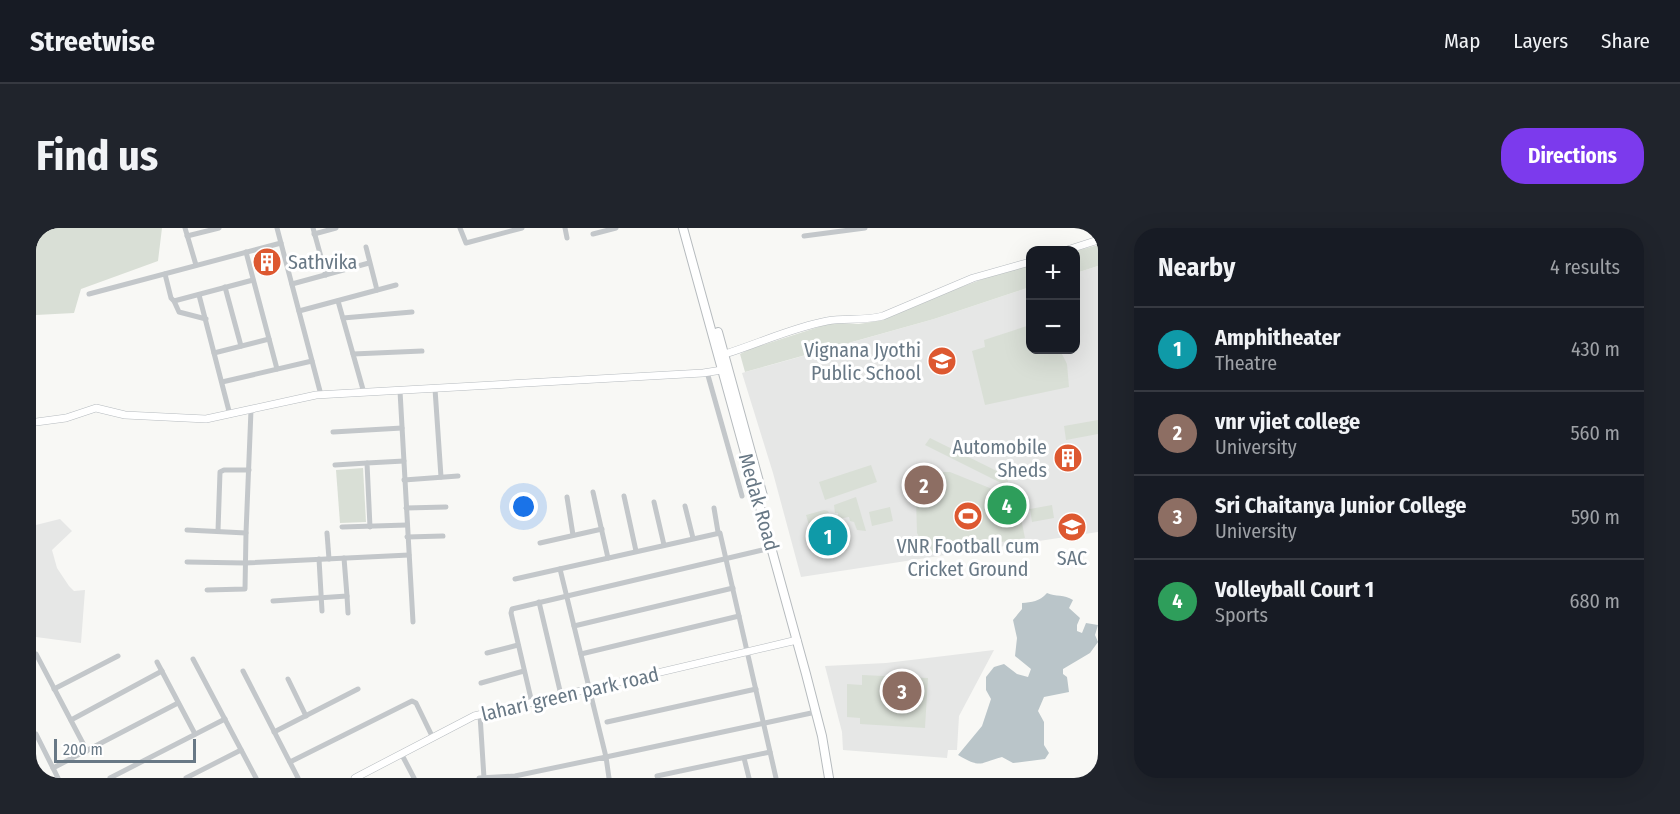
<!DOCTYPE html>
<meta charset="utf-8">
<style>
:root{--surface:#171b24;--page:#20242c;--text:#f1f3f6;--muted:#9ea1a6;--line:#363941;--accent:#7c3aed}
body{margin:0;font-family:"Fira Sans Condensed",sans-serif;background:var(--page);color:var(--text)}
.controls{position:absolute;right:18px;top:18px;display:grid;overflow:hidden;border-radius:12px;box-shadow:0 6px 24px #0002}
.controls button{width:54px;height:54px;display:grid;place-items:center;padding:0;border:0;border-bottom:2px solid var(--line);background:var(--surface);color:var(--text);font:30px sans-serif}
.scale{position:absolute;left:18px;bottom:15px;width:142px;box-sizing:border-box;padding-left:6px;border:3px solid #687885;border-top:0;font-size:16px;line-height:21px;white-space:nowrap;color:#687885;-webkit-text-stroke:4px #fff;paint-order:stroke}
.you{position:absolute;left:488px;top:279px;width:21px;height:21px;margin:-15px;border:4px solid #fff;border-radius:50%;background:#1a73e8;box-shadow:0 0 0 9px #1a73e833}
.badge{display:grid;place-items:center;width:39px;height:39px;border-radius:50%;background:var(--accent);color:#fff;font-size:20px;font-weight:700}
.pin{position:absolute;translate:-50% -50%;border:3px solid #fff;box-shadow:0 2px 6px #0006}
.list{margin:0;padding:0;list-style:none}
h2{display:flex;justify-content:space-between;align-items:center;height:78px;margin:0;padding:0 24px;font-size:26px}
h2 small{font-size:20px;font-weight:400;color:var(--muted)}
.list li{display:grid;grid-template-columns:39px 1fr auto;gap:18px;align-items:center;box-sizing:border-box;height:84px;padding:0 24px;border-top:2px solid var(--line)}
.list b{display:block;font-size:22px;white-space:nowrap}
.list p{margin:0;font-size:20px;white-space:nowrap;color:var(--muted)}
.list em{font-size:20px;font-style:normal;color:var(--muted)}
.map{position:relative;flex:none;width:1062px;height:550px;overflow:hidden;border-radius:24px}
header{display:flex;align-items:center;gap:36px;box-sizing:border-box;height:84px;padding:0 30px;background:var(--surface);border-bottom:2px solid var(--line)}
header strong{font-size:28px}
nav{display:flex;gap:33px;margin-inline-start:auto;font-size:21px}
.intro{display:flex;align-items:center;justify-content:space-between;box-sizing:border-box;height:144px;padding:0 36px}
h1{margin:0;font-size:42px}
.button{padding:15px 27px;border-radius:24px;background:var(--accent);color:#fff;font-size:21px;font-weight:700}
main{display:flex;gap:36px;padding:0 36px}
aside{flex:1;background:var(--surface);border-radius:24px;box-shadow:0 6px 24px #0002}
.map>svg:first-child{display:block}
.built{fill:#e6e7e6}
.green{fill:#d9dfd6}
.water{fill:#bac5c9}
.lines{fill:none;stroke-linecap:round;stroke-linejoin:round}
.secondary-casing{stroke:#b6bbbf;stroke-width:8}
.primary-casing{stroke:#b6bbbe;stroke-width:10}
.street{stroke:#c3c7ca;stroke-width:5}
.secondary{stroke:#fff;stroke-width:7}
.primary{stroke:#fff;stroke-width:8}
.labels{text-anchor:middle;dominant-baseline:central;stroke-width:6;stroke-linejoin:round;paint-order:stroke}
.poi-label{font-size:20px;fill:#687885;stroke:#fff;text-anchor:end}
.street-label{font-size:20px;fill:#687885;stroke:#fff}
</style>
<header>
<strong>Streetwise</strong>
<nav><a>Map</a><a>Layers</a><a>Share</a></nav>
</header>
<div class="intro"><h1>Find us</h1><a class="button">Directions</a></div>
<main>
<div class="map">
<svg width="1062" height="550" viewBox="0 0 1062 550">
<rect width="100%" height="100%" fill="#f8f8f5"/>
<g class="built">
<polygon points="1062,38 1062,304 765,349 737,245 706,145 898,91 994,59 994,122 1040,122 1040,45"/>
<polygon points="24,291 36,303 16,322 21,340 33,358 38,363 49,362 45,415 0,409 0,297"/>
<polygon points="958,422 923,488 921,522 912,522 911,530 807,522 806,504 789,438 850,435"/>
</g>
<g class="green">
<polygon points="0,0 126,0 122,33 45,61 38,85 0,87"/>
<polygon points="1062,17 1062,38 1040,45 1040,23"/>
<polygon points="994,37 994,59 898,91 709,144 704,126 714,121 795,95 823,96 847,92 920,61 955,48"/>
<polygon points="994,97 994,122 1024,122 1031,136 1033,159 949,177 936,123 949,119 948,112"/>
<polygon points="1062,192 1062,206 1030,212 1028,198"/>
<polygon points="894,210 973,249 971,258 889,217"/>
<polygon points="835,237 841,254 789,272 783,254"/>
<polygon points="327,240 330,294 304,295 300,242"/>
<polygon points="907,244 914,244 981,271 989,310 892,326 881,305 880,270 883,266 896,262"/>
<polygon points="820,269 830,303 821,302 818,294 814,293 813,289 802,291 802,285 799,285 798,277"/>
<polygon points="1016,277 1018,290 996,294 994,281"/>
<polygon points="854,279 857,293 836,298 833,284"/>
<polygon points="788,282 792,283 794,287 788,298 783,301 779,301 773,297 770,287"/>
<polygon points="826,447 892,450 889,500 824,496 824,490 811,489 811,456 826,457"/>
</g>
<path class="water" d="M1011 365C1020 369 1028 366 1037 372L1033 380 1044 390 1041 397V403L1046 405 1050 395 1062 397 1059 407 1062 414 1054 425 1027 441V446L1031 449 1033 464 1008 469 1002 483 1008 494V517L1013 525 1009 531 977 535 966 529C943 535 946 541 922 527L946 498 955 471 950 462V449L958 439 968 436 981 446 992 449 995 441 979 428 981 410 977 392 986 381V375C996 374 1003 374 1011 365Z"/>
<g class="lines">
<g class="secondary-casing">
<g id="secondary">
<polyline points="1031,22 1062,12"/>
<path d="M689 126C721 116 758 99 791 93 810 90 828 93 847 88L937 50 994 34"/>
<polyline points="0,194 30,190 60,180 89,187 170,191 280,167 667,145 686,142"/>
<polyline points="319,550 438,488 761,412"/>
</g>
</g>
<g class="primary-casing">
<g id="primary">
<polyline points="647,0 770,446 786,508 793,550"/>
<polyline points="682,104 727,268"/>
</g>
</g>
<g class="street">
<polyline points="149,0 160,37"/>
<polyline points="241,0 285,167"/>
<polyline points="277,0 290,47"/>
<polyline points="424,0 430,15 486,0"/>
<polyline points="529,0 531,10"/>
<polyline points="278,6 300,0"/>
<polyline points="557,6 580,0"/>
<polyline points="151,8 183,0"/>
<polyline points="768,8 829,0"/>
<polyline points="330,19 341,62"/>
<polyline points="210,24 241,141"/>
<polyline points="129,46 135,70 138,73 217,52"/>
<polyline points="256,56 333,35"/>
<polyline points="189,59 205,118"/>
<polyline points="53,66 245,15"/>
<polyline points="163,67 194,187"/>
<polyline points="138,73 143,84 170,91"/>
<polyline points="302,73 328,165"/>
<polyline points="263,83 360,57"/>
<polyline points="307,90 376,84"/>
<polyline points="178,125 233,111"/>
<polyline points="317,126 386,123"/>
<polyline points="671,144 706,268"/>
<polyline points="186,154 276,133"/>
<polyline points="399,161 405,249"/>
<polyline points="364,163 377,394"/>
<polyline points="297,204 366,200"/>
<polyline points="299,237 331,235"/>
<polyline points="368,252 422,248"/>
<polyline points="557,264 572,330"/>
<polyline points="984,264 987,283"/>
<polyline points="588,268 600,323"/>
<polyline points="531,269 537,307"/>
<polyline points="618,274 628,317"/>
<polyline points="649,278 657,310"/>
<polyline points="370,280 410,279"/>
<polyline points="678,280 682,304"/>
<polyline points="306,299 371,297"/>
<polyline points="334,299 331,235 368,233"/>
<polyline points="151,302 210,305"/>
<polyline points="182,303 184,244 188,242 213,242"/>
<polyline points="291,305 293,331"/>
<polyline points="371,309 407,308"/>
<polyline points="504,315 566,301"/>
<polyline points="283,331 286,383"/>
<polyline points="151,334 209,335 373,327"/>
<polyline points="524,341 570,529 780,484"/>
<polyline points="479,351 684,305 740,550"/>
<polyline points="171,362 209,361 210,305 215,182"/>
<polyline points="311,368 312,385"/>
<polyline points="237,373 311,368 308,330"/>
<polyline points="503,374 525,467"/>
<polyline points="538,398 697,360"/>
<polyline points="451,425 482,417"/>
<polyline points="0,426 51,523"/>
<polyline points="545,426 703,388"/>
<polyline points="157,431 220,550"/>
<polyline points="121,434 159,506"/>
<polyline points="207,443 262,550"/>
<polyline points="252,451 270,488"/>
<polyline points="445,455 488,443"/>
<polyline points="18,461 82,428"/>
<polyline points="496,475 475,385 476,381 735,320"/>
<polyline points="444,487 448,550"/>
<polyline points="35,492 126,443"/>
<polyline points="571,494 720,461"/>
<polyline points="238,504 322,461"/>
<polyline points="0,506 22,550"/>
<polyline points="366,527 378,550"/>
<polyline points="708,530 713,550"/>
<polyline points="254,534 376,473 380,475 397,510"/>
<polyline points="17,540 142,475"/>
<polyline points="621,548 734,524"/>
<polyline points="74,550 189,491"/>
<polyline points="150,550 205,522"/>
<polyline points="443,550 479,548 570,529 573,550"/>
</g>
<use href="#secondary" class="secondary"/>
<use href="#primary" class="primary"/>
</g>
<defs>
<g id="building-disc" transform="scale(1.5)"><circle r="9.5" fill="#dd5830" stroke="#fff"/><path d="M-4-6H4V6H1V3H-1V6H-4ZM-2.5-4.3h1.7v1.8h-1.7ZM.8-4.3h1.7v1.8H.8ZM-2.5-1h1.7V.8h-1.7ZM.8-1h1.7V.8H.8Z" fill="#fff"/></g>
<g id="school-disc" transform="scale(1.5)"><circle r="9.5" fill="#dd5830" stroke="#fff"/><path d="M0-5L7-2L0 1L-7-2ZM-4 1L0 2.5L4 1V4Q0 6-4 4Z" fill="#fff"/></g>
<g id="stadium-disc" transform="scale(1.5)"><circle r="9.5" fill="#dd5830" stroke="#fff"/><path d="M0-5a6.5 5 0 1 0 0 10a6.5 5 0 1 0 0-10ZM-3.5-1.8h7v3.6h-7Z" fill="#fff"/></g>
</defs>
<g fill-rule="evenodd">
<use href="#building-disc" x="231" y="34"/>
<use href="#school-disc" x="906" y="133"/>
<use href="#building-disc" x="1032" y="230"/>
<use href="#stadium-disc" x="932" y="288"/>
<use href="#school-disc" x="1036" y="299"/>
</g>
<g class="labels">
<g class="poi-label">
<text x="252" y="34" text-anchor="start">Sathvika</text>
<text x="885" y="122">Vignana Jyothi<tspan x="885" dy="23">Public School</tspan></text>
<text x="1011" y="219">Automobile<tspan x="1011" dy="23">Sheds</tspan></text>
<text x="932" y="318" text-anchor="middle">VNR Football cum<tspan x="932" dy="23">Cricket Ground</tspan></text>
<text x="1036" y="330" text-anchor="middle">SAC</text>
</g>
<g class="street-label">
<text transform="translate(723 274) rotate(74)">Medak Road</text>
<text transform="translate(534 466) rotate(-13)">lahari green park road</text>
</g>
</g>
</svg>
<div class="controls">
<button>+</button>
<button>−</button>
</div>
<div class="scale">200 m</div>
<div class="you"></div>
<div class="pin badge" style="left:792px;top:308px;background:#0f9aa8">1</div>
<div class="pin badge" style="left:888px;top:257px;background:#8d6e63">2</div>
<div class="pin badge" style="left:866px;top:463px;background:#8d6e63">3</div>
<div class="pin badge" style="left:971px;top:277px;background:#2e9e5b">4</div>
</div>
<aside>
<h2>Nearby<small>4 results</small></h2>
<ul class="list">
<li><span class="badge" style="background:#0f9aa8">1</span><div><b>Amphitheater</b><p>Theatre</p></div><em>430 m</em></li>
<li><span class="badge" style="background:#8d6e63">2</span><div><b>vnr vjiet college</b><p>University</p></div><em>560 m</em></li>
<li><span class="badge" style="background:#8d6e63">3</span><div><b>Sri Chaitanya Junior College</b><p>University</p></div><em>590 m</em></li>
<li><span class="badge" style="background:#2e9e5b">4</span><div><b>Volleyball Court 1</b><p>Sports</p></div><em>680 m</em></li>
</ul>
</aside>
</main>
